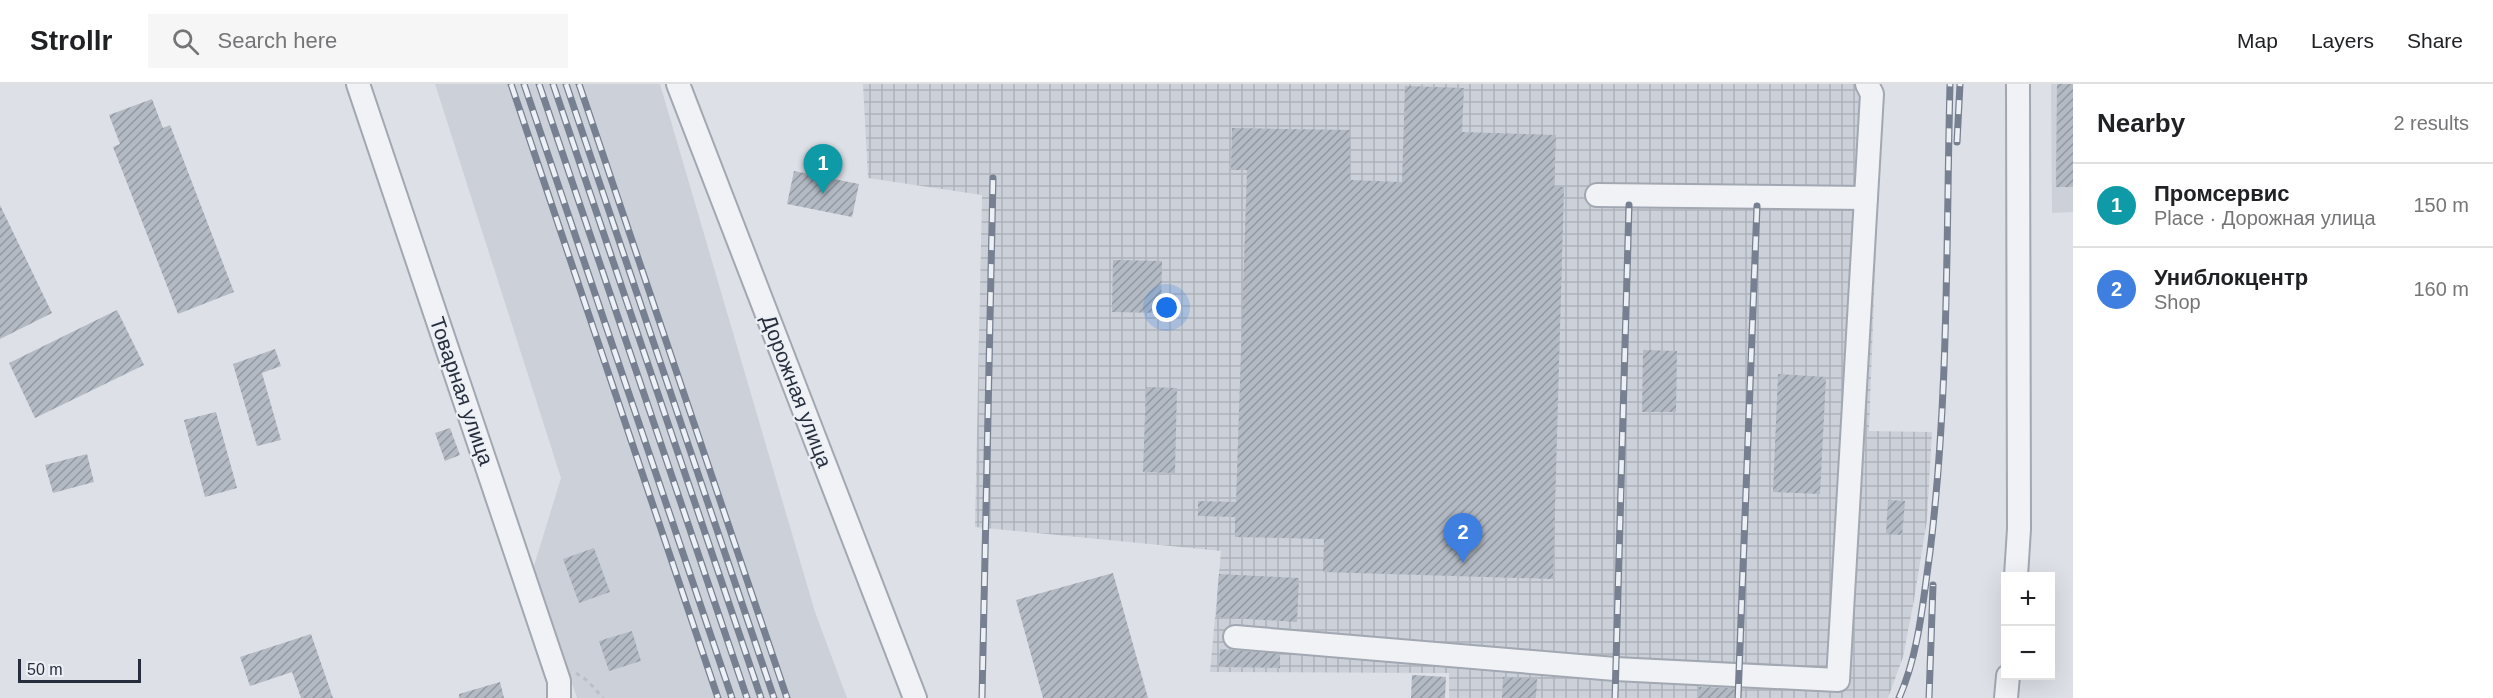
<!DOCTYPE html>
<meta charset="utf-8">
<style>
:root{--surface:#fff;--page:#f6f6f6;--text:#202124;--muted:#757577;--line:#e0e0e0;--accent:#b45309}
body{margin:0;font-family:Arial,sans-serif;background:var(--page);color:var(--text)}
.controls{position:absolute;right:18px;bottom:18px;display:grid;overflow:hidden;border-radius:0px;box-shadow:0 6px 24px #0002}
.controls button{width:54px;height:54px;display:grid;place-items:center;padding:0;border:0;border-bottom:2px solid var(--line);background:var(--surface);color:var(--text);font:30px sans-serif}
.scale{position:absolute;left:18px;bottom:15px;width:123px;box-sizing:border-box;padding-left:6px;border:3px solid #262e3e;border-top:0;font-size:16px;line-height:21px;white-space:nowrap;color:#262e3e;-webkit-text-stroke:4px #edf0f5;paint-order:stroke}
.you{position:absolute;left:1167px;top:224px;width:21px;height:21px;margin:-15px;border:4px solid #fff;border-radius:50%;background:#1a73e8;box-shadow:0 0 0 9px #1a73e833}
.badge{display:grid;place-items:center;width:39px;height:39px;border-radius:50%;background:var(--accent);color:#fff;font-size:20px;font-weight:700}
.pin{position:absolute;translate:-50% -50px;filter:drop-shadow(0 2px 3px #0008)}
.pin::after{content:'';position:absolute;top:32px;width:21px;height:18px;background:inherit;clip-path:polygon(0 0,100% 0,50% 100%)}
.list{margin:0;padding:0;list-style:none}
h2{display:flex;justify-content:space-between;align-items:center;height:78px;margin:0;padding:0 24px;font-size:26px}
h2 small{font-size:20px;font-weight:400;color:var(--muted)}
.list li{display:grid;grid-template-columns:39px 1fr auto;gap:18px;align-items:center;box-sizing:border-box;height:84px;padding:0 24px;border-top:2px solid var(--line)}
.list b{display:block;font-size:22px;white-space:nowrap}
.list p{margin:0;font-size:20px;white-space:nowrap;color:var(--muted)}
.list em{font-size:20px;font-style:normal;color:var(--muted)}
.icon{flex:none;width:33px;height:33px;fill:none;stroke:currentColor;stroke-width:2;stroke-linecap:round;stroke-linejoin:round}
.map{position:relative;flex:none;width:2073px;height:614px;overflow:hidden}
header{display:flex;align-items:center;gap:36px;box-sizing:border-box;height:84px;padding:0 30px;background:var(--surface);border-bottom:2px solid var(--line)}
header strong{font-size:28px}
nav{display:flex;gap:33px;margin-inline-start:auto;font-size:21px}
.search{width:420px;height:54px;background:var(--page);display:flex;align-items:center;gap:15px;box-sizing:border-box;padding:0 21px;border-radius:0px;color:var(--muted);font-size:22px}
main{display:flex}
aside{flex:1;background:var(--surface)}
.map>svg:first-child{display:block}
.built{fill:#cbd0d9}
.industrial{fill:url(#industrial-grid)}
.building{fill:url(#building-hatch)}
.lines{fill:none;stroke-linecap:round;stroke-linejoin:round}
.minor-casing{stroke:#a2a8b1;stroke-width:26}
.path{stroke:#bbbfc6;stroke-width:3;stroke-dasharray:4.5 4.5;stroke-linecap:butt}
.minor{stroke:#f0f2f6;stroke-width:22}
.rail-casing{stroke:#768091;stroke-width:7}
.rail{stroke:#edf0f5;stroke-width:4.5;stroke-dasharray:14;stroke-linecap:butt}
.labels{text-anchor:middle;dominant-baseline:central;stroke-width:4.5;stroke-linejoin:round;paint-order:stroke}
.street-label{font-size:21px;fill:#262e3e;stroke:#edf0f5}
</style>
<header>
<strong>Strollr</strong>
<div class="search"><svg class="icon" aria-label="search" viewBox="0 0 24 24"><circle cx="10" cy="10" r="6"/><path d="M15 15l6 6"/></svg>Search here</div>
<nav><a>Map</a><a>Layers</a><a>Share</a></nav>
</header>
<main>
<div class="map">
<svg width="2073" height="614" viewBox="0 0 2073 614">
<defs>
<pattern id="industrial-grid" width="8" height="8" patternUnits="userSpaceOnUse" patternTransform="scale(1.5)"><rect width="8" height="8" fill="#cbd0d9"/><path d="M0 4h8M4 0v8" fill="none" stroke="#aeb3bb"/></pattern>
<pattern id="building-hatch" width="6" height="6" patternUnits="userSpaceOnUse" patternTransform="scale(1.5)"><rect width="6" height="6" fill="#b4bac4"/><path d="M-1 1l2-2M0 6l6-6M5 7l2-2" fill="none" stroke="#9298a1"/></pattern>
</defs>
<rect width="100%" height="100%" fill="#dde1e7"/>
<g class="built">
<polygon points="435,0 660,0 815,528 847,614 577,614 533,485 561,394"/>
<polygon points="2051,0 2073,0 2073,128 2052,129"/>
</g>
<polygon class="industrial" points="863,0 1882,0 1869,347 1932,348 1927,436 1914,516 1903,573 1888,614 1449,614 1449,589 1210,588 1221,467 975,443 982,111 868,94"/>
<g class="building">
<polygon points="2057,0 2073,0 2073,103 2056,103"/>
<polygon points="1405,2 1464,4 1462,48 1556,51 1554,103 1564,103 1553,495 1323,488 1324,455 1235,453 1235,433 1198,432 1198,417 1236,418 1247,86 1231,86 1232,44 1350,46 1350,96 1402,98"/>
<polygon points="152,15 163,44 170,41 234,208 178,230 113,63 120,60 109,31"/>
<polygon points="794,87 859,100 852,133 787,120"/>
<polygon points="0,121 52,229 0,255"/>
<polygon points="1113,176 1162,177 1161,229 1112,228"/>
<polygon points="117,226 144,281 35,334 9,279"/>
<polygon points="275,265 281,282 262,289 281,356 257,362 233,280"/>
<polygon points="1643,266 1677,267 1676,328 1642,328"/>
<polygon points="1778,290 1826,293 1820,410 1773,408"/>
<polygon points="1146,303 1177,304 1175,389 1143,388"/>
<polygon points="216,328 237,404 205,413 184,336"/>
<polygon points="450,344 460,371 445,377 435,349"/>
<polygon points="87,370 94,398 53,409 45,381"/>
<polygon points="1888,416 1905,417 1902,451 1886,450"/>
<polygon points="594,464 610,508 579,519 563,475"/>
<polygon points="1113,489 1148,614 1043,614 1016,516"/>
<polygon points="1219,490 1299,494 1297,538 1216,533"/>
<polygon points="632,547 641,577 609,587 599,557"/>
<polygon points="311,550 333,614 301,614 292,588 250,602 240,573"/>
<polygon points="1220,565 1280,570 1280,584 1219,583"/>
<polygon points="1412,591 1446,593 1445,614 1411,614"/>
<polygon points="1503,593 1537,595 1536,614 1502,614"/>
<polygon points="500,598 504,614 459,614 459,610"/>
<polygon points="1699,603 1734,604 1733,614 1698,614"/>
</g>
<g class="lines">
<g class="minor-casing">
<g id="minor">
<polyline points="358,0 559,597 559,614"/>
<polyline points="678,0 915,614"/>
<polyline points="1597,111 1866,114"/>
<polyline points="2016,492 2019,445 2018,0"/>
<polyline points="1235,553 1615,585 1838,596 1872,10 1867,0"/>
<polyline points="2006,614 2008,592"/>
</g>
</g>
<polyline class="path" points="576,589 588,597 603,614"/>
<use href="#minor" class="minor"/>
<g class="rail-casing">
<g id="rail">
<polyline points="511,0 718,614"/>
<polyline points="524,0 732,614"/>
<polyline points="539,0 747,614"/>
<polyline points="553,0 761,614"/>
<polyline points="566,0 774,614"/>
<polyline points="579,0 787,614"/>
<polyline points="1957,58 1960,0"/>
<polyline points="982,614 993,94"/>
<polyline points="1615,614 1629,121"/>
<polyline points="1738,614 1757,122"/>
<path d="M1899 614C1919 569 1923 517 1930 468 1949 313 1946 156 1950 0"/>
<polyline points="1929,614 1933,501"/>
</g>
</g>
<use href="#rail" class="rail"/>
</g>
<g class="labels">
<g class="street-label">
<text transform="translate(462 307) rotate(71)">Товарная улица</text>
<text transform="translate(797 307) rotate(69)">Дорожная улица</text>
</g>
</g>
</svg>
<div class="controls">
<button>+</button>
<button>−</button>
</div>
<div class="scale">50 m</div>
<div class="you"></div>
<div class="pin badge" style="left:823px;top:110px;background:#0f9aa8">1</div>
<div class="pin badge" style="left:1463px;top:479px;background:#3f7fe0">2</div>
</div>
<aside>
<h2>Nearby<small>2 results</small></h2>
<ul class="list">
<li><span class="badge" style="background:#0f9aa8">1</span><div><b>Промсервис</b><p>Place · Дорожная улица</p></div><em>150 m</em></li>
<li><span class="badge" style="background:#3f7fe0">2</span><div><b>Униблокцентр</b><p>Shop</p></div><em>160 m</em></li>
</ul>
</aside>
</main>
